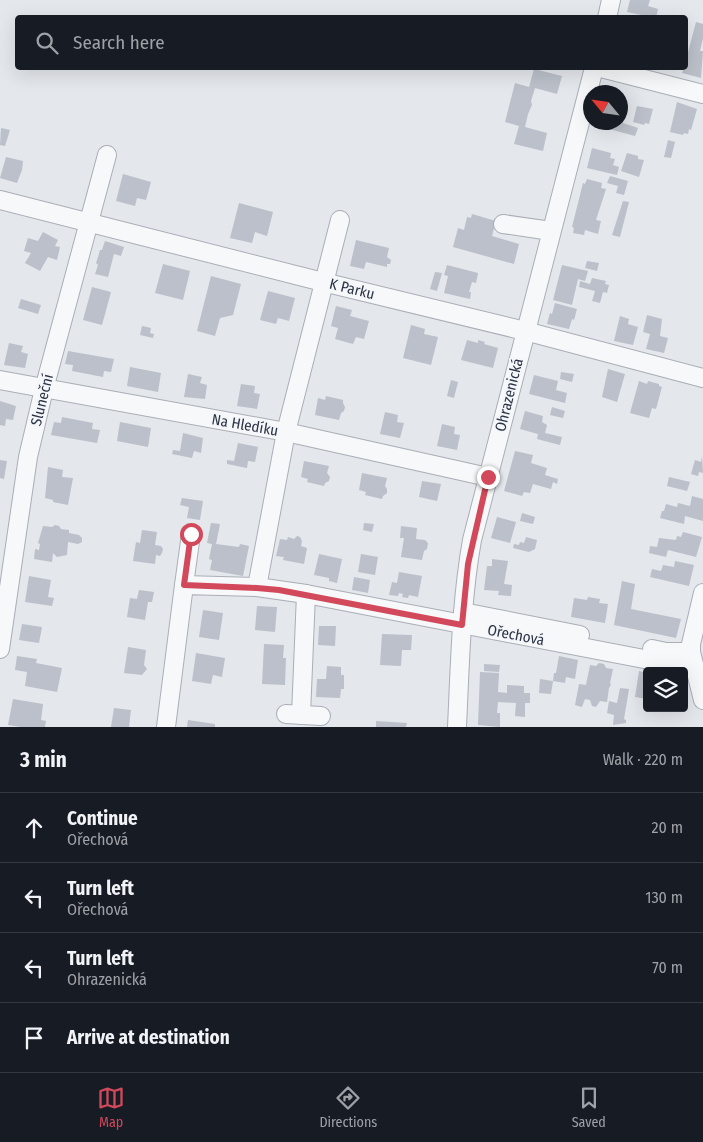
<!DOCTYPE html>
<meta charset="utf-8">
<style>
:root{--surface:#171b24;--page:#20242c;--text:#f1f3f6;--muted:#9ea1a6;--line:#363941;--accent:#d1495b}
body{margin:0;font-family:"Fira Sans Condensed",sans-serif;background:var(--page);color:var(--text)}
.controls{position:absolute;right:15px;bottom:15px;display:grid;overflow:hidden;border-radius:5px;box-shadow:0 5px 20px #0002}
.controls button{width:45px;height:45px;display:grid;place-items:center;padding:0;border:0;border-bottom:1px solid var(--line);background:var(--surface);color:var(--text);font:25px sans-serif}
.compass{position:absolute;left:583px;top:85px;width:45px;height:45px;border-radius:50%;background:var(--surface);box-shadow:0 5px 20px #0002;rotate:299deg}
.stop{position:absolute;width:15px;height:15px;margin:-11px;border:4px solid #d1495b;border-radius:50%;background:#fff}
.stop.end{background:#d1495b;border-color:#fff;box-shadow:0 1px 5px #0008}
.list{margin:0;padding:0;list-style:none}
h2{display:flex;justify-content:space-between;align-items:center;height:65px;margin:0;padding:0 20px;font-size:21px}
h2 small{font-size:16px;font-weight:400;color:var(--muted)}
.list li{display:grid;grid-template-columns:32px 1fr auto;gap:15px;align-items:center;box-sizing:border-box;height:70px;padding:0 20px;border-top:1px solid var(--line)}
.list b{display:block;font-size:19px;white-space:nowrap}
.list p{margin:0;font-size:16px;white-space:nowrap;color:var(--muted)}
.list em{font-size:16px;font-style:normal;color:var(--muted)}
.icon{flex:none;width:28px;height:28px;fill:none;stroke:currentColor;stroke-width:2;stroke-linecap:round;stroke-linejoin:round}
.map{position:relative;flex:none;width:703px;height:727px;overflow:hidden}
.search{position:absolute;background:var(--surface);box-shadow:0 5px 20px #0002;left:15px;right:15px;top:15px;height:55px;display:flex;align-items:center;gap:12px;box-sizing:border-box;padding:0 18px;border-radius:5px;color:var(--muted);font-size:19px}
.sheet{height:345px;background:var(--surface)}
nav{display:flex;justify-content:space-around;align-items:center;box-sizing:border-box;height:70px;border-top:1px solid var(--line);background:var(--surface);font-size:14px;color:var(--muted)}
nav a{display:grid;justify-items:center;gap:2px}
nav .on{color:var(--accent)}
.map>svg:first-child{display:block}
.building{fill:#bbc0ca}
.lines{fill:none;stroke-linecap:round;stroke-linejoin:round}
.minor-casing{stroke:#a9aeb7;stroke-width:20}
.minor{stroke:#f7f8fa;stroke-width:18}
.route{stroke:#d1495b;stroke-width:6}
.labels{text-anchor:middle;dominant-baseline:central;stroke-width:4;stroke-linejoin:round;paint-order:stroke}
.street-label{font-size:15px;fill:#2b3445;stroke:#f4f6f9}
</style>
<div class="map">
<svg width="703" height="727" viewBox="0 0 703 727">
<rect width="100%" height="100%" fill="#e4e7ec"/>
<g class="building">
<polygon points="630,0 650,0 648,6 658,9 656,18 627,12"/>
<polygon points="696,22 703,24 703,38 700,51 703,51 701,78 682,73 684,68 686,68 686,60"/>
<polygon points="534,69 562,76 557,94 535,88 531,101 532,105 528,114 525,127 547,133 543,151 514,144 519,126 505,122 515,83 529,87"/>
<polygon points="677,102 697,109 691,130 689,129 688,134 684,133 683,135 670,132"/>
<polygon points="637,106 653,109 649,124 645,123 644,125 633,122"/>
<polygon points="620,121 623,122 623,123 638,128 635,136 598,126 599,122 620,122"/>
<polygon points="1,128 10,130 5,146 0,145"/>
<polygon points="668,140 675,142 671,158 664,157"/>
<polygon points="592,148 611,153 610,158 615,159 613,165 619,167 617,175 587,168"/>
<polygon points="627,153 638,156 638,159 644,160 639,177 621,171"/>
<polygon points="6,157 23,161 22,170 17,183 0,178"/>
<polygon points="123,174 151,182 146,200 137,198 135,206 116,201"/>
<polygon points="610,176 628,181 624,195 616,193 618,186 607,183"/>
<polygon points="587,179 602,183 601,188 606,189 596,220 601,221 598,234 585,230 584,235 573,233 574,228 572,227 583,183 585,184"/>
<polygon points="623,201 629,202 620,237 612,235"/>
<polygon points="239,203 273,212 267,236 255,232 252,243 230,238"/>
<polygon points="472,214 496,221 492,236 519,244 514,264 453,247 458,228 464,230 467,217 471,218"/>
<polygon points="43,232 58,240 55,246 60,247 57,260 48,257 40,271 25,263 31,253 24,251 28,238 38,241"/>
<polygon points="356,240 389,248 387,257 391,260 390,264 387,264 387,267 366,262 364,269 350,266"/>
<polygon points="105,241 124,247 121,256 114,254 108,277 95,274 98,265 96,263 98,257 100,250 102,250"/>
<polygon points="587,261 599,263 597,271 585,268"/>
<polygon points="163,264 190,271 183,300 155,293"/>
<polygon points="447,265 478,273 476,283 472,282 469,292 471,292 470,299 444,293 448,276 444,275"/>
<polygon points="562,265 588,271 585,281 578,279 572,305 553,300"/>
<polygon points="435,272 442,273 437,291 430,289"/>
<polygon points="211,276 241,284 233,315 220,318 215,336 197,331"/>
<polygon points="592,278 606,281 605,284 609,285 607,293 603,292 600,303 592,301 595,291 579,287 580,281 590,284"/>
<polygon points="92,287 111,292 102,325 83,320"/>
<polygon points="268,291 295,298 289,321 278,318 276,324 260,320"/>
<polygon points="21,299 41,305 38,314 18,308"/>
<polygon points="555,303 577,309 574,320 572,319 569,329 547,324 550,313 552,314"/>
<polygon points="336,306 352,310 350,316 369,321 364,339 356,337 353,344 335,339 338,328 331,326"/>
<polygon points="647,315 662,319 660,336 668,338 664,353 646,349 650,334 643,332"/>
<polygon points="620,316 629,319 628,324 638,327 633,345 614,341"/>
<polygon points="411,325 425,329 424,334 438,337 431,365 403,358"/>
<polygon points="142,326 151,328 150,333 154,334 153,338 140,335"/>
<polygon points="467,340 478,343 478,340 485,342 484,344 498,348 493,368 461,360"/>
<polygon points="9,343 23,346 21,352 28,354 25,368 4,365"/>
<polygon points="68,351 114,359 111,372 104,371 103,377 72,371 73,365 65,364"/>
<polygon points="130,367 161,373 158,392 127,386"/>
<polygon points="608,369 625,374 617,402 602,397"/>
<polygon points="561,372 574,374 572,382 560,379"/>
<polygon points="188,374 202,377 200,383 207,385 205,399 184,397"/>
<polygon points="534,375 558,381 556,390 567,393 565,403 529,394"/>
<polygon points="451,380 458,382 454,398 447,396"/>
<polygon points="639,381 647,384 648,381 659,384 659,386 662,387 656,409 652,408 649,418 630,413"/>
<polygon points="241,384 255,386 254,393 260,394 257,409 237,406"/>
<polygon points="326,396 343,400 343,403 345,407 344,411 341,413 339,420 315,415 318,398 325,400"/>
<polygon points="0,401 16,406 13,420 6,419 5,426 0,425"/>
<polygon points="552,407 565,411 563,418 550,415"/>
<polygon points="525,411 543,416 542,422 547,425 545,433 562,437 560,445 537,439 538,434 520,429"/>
<polygon points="385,412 398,415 397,422 404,423 400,438 380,434"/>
<polygon points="62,417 93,423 92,429 100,430 97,443 51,435 54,422 61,423"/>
<polygon points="120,422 151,428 148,447 117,441"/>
<polygon points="442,424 455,427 454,434 460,435 457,450 437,446"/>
<polygon points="183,433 203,438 201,453 194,451 192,458 172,454 173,450 180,451"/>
<polygon points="238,443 258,447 255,462 248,461 247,468 227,464 227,460 234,461"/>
<polygon points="515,451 533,455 531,463 547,468 545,475 558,479 557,484 553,482 551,489 533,484 530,493 524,492 522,496 504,491"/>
<polygon points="702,456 703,473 699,472 698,476 691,474 695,460 701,462"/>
<polygon points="0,460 7,461 4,479 0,478"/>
<polygon points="304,461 329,466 327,473 330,477 329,481 325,483 324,486 307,482 308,479 301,477"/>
<polygon points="48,467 63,470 62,477 73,478 68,505 53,502 53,500 45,498"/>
<polygon points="362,473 387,478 385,486 387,489 387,493 383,496 382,499 365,495 366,492 359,490"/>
<polygon points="669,477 690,482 687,491 667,486"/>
<polygon points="422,481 441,484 437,501 419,497"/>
<polygon points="692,496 703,499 703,521 685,516 684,524 660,518 662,511 664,511 666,504 677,507 678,503 690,506"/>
<polygon points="182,498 203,501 200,520 187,518 189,507 180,505"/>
<polygon points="522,513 535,517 533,524 520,521"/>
<polygon points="497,517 516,522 510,543 491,538"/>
<polygon points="211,523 220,524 216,544 239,547 240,544 249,546 243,576 210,570 212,560 209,559 212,544 207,543"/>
<polygon points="364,523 374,524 372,532 363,530"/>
<polygon points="55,525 59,526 61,529 69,530 69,533 79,535 82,538 82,542 78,544 68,542 67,555 57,557 53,553 52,562 34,559 35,549 39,550 40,544 38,543 43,526 52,527"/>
<polygon points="401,526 417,528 416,539 425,540 428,543 427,549 424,551 422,560 401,557 404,538 400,538"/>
<polygon points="142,530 157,532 155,545 161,546 163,549 162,553 160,556 156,555 155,564 133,561 136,542 140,543"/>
<polygon points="683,532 702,537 696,557 668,550 666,557 649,553 650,546 657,547 659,538 676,540 677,536 681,537"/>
<polygon points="297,536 300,537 302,541 301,546 307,548 304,564 283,560 284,557 276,556 280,539 287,540 288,537 294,539"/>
<polygon points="526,537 537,540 535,549 529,552 513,548 514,544 519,545 520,542 524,543"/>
<polygon points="319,554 342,559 337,583 329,581 329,578 314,575"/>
<polygon points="361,554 378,557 375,575 358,572"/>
<polygon points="492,559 508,561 504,584 512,585 511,596 498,595 499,591 484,590 487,566 492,566"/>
<polygon points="675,561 694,565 689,586 650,577 652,569 661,571 663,565 674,567"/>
<polygon points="399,572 422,576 418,597 409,595 408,598 402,597 403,594 399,593 398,596 389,595 392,582 397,583"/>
<polygon points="29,576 51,580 48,597 54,598 52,606 25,602"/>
<polygon points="354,577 370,580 368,593 352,590"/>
<polygon points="622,581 635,584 631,609 681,619 676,638 614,625"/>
<polygon points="139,590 154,592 152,602 148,602 145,620 127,617 130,598 137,599"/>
<polygon points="588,597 600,599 599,603 608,604 605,623 571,617 574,598 587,600"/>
<polygon points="257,606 277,607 275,632 255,630"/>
<polygon points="203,610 223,613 219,640 199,637"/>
<polygon points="22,624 42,627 39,643 19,640"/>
<polygon points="319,626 336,626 335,646 318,645"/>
<polygon points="382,634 412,635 411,650 402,650 401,666 380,665"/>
<polygon points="264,644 284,645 283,658 286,658 285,685 262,684"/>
<polygon points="128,647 146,650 144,665 147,669 142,675 124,673"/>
<polygon points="196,653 225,658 222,677 213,675 211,684 192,681"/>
<polygon points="17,656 37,659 36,663 62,668 57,692 25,686 27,672 15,670"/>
<polygon points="559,656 578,660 575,679 566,677 565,683 553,681 554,673 556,673"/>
<polygon points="599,663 604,664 606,668 613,669 610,683 611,685 609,688 607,702 600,701 596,707 592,706 590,700 585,699 582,707 575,705 579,684 586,685 590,665 596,666"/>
<polygon points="484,664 500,665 499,672 484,671"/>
<polygon points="327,666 341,667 341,675 344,675 344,689 341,689 340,698 316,697 317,679 326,679"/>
<polygon points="639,671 647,673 647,699 635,697"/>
<polygon points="480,672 499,673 498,692 507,693 507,685 524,686 524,693 530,693 530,703 525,703 525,717 515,716 516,703 498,702 497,713 500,713 500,727 478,725"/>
<polygon points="540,679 553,681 551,694 539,693"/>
<polygon points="620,688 629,689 624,719 626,720 626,723 613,725 614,715 607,713 609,701 617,703"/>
<polygon points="13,699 43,704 41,720 46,721 45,727 21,727 8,725"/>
<polygon points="114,708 131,710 129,727 111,727"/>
<polygon points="188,720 215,724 215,727 187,727"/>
<polygon points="376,721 407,723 406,727 376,727"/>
</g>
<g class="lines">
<g class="minor-casing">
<g id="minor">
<polyline points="607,18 611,0"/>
<polyline points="601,68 703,94"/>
<polyline points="0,200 323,282 525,331 703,378"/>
<polyline points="503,224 551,231"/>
<polyline points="0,380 286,432 488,477"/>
<polyline points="184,585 191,534"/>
<polyline points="257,587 306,594 696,669"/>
<polyline points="703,593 691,644 691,652 703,700"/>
<polyline points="463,612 580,635"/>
<polyline points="0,649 28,457 44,389 107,155"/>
<polyline points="652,649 666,652 691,652"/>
<polyline points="286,714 321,716"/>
<polyline points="301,715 306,594"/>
<polyline points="166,727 184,585 257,587 286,432 340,220"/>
<path d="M457 727C460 665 461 602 472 540L594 68"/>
</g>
</g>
<use href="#minor" class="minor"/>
</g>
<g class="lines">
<polyline class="route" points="191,534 184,585 257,588 279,590 462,625 468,564 488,477"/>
</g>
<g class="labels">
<g class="street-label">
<text transform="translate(352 289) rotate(14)">K Parku</text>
<text transform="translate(509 395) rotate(-76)">Ohrazenická</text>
<text transform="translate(42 400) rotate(-76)">Sluneční</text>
<text transform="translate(245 425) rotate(10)">Na Hledíku</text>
<text transform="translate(516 635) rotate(11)">Ořechová</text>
</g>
</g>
</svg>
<div class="controls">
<button><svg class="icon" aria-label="layers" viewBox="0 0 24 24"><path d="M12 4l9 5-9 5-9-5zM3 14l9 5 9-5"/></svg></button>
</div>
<svg class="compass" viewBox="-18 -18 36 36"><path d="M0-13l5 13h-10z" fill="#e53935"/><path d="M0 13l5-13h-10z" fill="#9ea1a6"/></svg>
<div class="stop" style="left:191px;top:534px"></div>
<div class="stop end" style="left:488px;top:477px"></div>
<div class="search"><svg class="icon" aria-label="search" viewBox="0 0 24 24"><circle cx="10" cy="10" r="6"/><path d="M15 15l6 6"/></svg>Search here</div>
</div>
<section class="sheet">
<h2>3 min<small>Walk · 220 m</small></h2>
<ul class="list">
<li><svg class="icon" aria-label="ahead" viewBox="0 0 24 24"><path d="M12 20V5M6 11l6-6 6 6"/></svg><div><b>Continue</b><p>Ořechová</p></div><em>20 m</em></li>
<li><svg class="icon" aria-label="left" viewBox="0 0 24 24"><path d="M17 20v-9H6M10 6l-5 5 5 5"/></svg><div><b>Turn left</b><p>Ořechová</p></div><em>130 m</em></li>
<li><svg class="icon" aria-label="left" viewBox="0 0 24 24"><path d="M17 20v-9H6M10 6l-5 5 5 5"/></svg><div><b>Turn left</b><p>Ohrazenická</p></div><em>70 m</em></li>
<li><svg class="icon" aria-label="arrive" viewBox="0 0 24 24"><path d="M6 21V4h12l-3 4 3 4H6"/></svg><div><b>Arrive at destination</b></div></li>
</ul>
</section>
<nav>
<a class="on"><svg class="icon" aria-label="map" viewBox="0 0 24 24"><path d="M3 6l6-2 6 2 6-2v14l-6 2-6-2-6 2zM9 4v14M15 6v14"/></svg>Map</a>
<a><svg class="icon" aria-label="directions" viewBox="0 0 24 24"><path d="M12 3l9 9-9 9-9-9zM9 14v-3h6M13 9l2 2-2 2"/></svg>Directions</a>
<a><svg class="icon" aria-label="saved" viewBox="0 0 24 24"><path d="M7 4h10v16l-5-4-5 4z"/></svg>Saved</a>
</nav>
